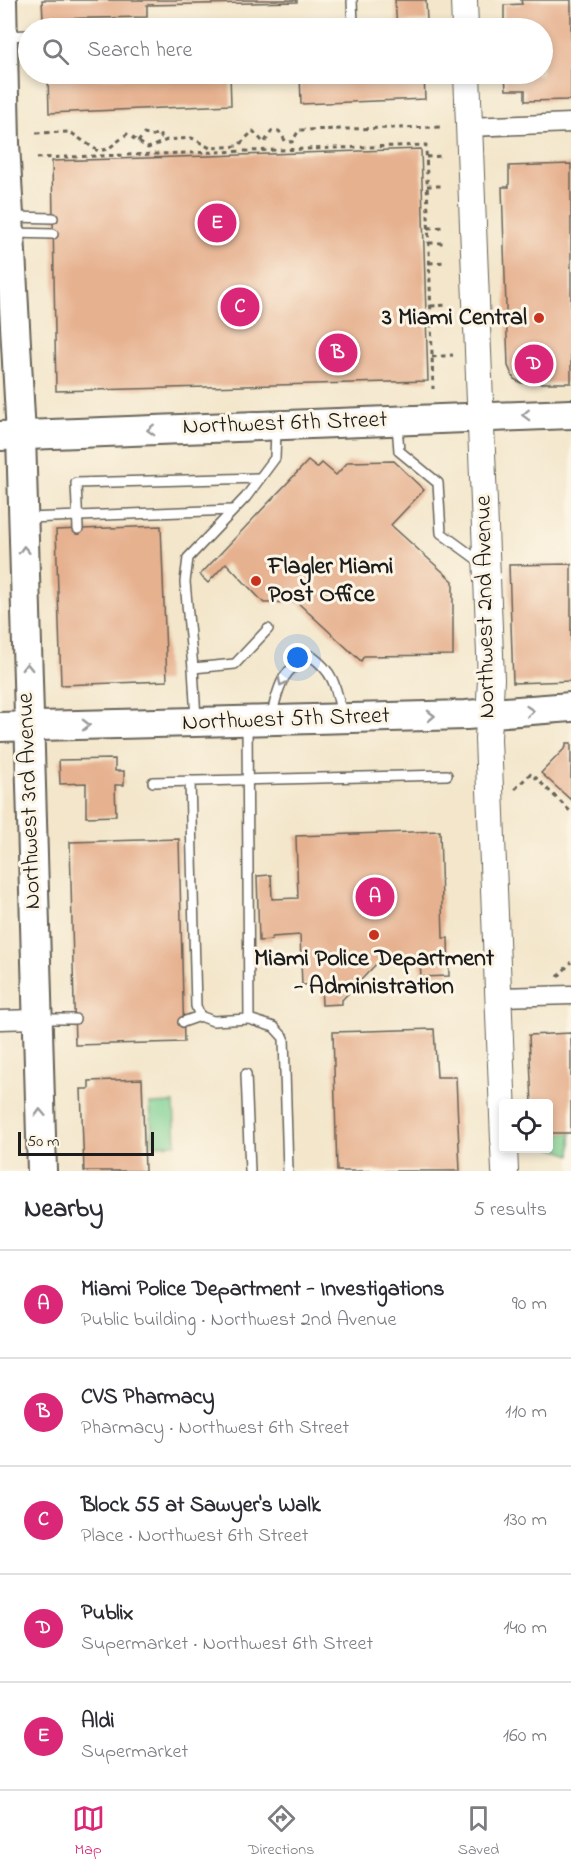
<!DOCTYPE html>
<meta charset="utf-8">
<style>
:root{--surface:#fff;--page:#f7f7f7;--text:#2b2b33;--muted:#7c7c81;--line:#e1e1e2;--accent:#db2777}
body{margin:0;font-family:"Indie Flower",sans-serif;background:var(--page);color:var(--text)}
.controls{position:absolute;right:18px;bottom:18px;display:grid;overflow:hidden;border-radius:6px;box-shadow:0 3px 9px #0003}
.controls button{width:54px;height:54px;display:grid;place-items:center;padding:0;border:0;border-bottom:2px solid var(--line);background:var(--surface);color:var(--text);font:30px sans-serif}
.scale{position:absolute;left:18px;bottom:15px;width:136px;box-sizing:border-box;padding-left:6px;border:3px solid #1c1c1c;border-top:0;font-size:16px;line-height:21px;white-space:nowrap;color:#1c1c1c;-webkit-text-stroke:4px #fcf5e5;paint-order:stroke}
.you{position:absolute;left:298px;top:658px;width:21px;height:21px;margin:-15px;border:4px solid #fff;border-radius:50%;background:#1a73e8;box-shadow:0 0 0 9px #1a73e833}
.badge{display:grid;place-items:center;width:39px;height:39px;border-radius:50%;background:var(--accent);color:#fff;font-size:20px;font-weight:700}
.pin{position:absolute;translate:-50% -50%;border:3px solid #fff;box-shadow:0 2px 6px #0006}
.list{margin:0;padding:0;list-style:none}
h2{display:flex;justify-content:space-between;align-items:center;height:78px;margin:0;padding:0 24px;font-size:26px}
h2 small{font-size:20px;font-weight:400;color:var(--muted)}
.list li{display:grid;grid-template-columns:39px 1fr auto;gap:18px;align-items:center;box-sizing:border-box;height:108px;padding:0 24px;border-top:2px solid var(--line)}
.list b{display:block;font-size:22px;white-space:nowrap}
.list p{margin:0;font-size:20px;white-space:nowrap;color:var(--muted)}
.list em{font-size:20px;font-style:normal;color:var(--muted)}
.icon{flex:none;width:33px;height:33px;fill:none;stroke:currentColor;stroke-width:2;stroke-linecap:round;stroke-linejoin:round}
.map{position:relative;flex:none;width:571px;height:1171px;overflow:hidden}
.search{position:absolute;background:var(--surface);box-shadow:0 3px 9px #0003;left:18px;right:18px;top:18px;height:66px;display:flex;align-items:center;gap:15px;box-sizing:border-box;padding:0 21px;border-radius:33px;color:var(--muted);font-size:22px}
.sheet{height:618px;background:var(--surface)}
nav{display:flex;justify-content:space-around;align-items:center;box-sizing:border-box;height:84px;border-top:2px solid var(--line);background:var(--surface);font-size:16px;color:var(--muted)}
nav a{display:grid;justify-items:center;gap:3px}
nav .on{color:var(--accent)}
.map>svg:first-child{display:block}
.green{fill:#7dd093;stroke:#4c7658;stroke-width:1.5}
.building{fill:#e6b18f}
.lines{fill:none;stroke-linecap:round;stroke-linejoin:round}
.lane-casing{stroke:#676359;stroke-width:12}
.street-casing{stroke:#676359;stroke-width:21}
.secondary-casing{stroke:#676359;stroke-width:28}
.primary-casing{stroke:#676359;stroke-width:32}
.path{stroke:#676359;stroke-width:3;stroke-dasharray:4.5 4.5;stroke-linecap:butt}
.lane{stroke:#fff;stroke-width:9}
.street{stroke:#fff;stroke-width:18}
.secondary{stroke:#fff;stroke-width:26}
.primary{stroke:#fff;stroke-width:28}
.oneway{stroke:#999}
.poi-dot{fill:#c8321e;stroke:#fcf5e5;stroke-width:2}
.labels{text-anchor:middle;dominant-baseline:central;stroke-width:6;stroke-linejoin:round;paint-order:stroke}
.poi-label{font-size:24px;font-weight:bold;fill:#1c1c1c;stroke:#fcf5e5;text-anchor:end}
.street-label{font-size:24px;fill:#1c1c1c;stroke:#fcf5e5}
</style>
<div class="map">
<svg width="571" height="1171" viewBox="0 0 571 1171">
<rect width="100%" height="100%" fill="#fcf5e5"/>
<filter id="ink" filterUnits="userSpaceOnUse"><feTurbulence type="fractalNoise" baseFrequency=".0167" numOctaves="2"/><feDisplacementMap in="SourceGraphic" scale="12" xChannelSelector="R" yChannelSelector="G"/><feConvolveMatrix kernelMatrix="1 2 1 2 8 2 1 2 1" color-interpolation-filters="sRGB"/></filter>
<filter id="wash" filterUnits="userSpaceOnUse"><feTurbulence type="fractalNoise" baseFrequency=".008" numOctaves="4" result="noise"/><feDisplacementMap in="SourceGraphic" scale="24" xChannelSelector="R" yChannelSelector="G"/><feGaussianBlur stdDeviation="1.35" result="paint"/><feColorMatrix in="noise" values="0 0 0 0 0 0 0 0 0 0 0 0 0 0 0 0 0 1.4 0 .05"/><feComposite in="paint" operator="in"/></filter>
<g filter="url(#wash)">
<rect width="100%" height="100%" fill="#f3e6cb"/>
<g class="green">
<polygon points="174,1103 176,1144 153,1145 150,1104"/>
<polygon points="549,1133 571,1133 571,1155 549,1147"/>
</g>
<g id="blocks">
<g class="building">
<polygon points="42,0 297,0 297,2 147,5 147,17 43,19"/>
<polygon points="395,0 426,0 427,21 403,22 403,28 397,28"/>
<polygon points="521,0 571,0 571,100 525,101 525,90 506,90 505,74 542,74 542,28 504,28 504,5 522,4"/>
<polygon points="48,74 95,74 95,79 230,74 231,105 49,113"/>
<polygon points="300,74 424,74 425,99 301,104"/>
<polygon points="421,149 428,381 56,391 52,161"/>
<polygon points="571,164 571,383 521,383 514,379 508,366 502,187 509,187 509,166"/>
<polygon points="308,461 317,468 322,463 336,475 348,462 394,461 424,490 391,525 453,581 453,655 364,656 361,661 297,602 264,603 226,563 208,583 200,575"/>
<polygon points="161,526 167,681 61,685 56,530"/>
<polygon points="571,564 571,681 513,683 509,565"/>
<polygon points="566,743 571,743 571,800 541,773 566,747"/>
<polygon points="115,759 115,771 124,771 124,785 115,785 116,816 86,817 86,783 60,784 59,760"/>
<polygon points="440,831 443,938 448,938 449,976 421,977 420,959 380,960 342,1000 342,1004 322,1005 321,984 302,985 300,935 272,937 272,940 259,941 257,876 271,875 272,899 298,898 296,836"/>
<polygon points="179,839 184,1042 75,1045 70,842"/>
<polygon points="434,1029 437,1077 456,1077 460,1171 337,1171 333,1032"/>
<polygon points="571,1033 571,1133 548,1133 548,1104 532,1104 529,1035"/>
<polygon points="142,1079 145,1171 84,1171 81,1089 89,1089 89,1081"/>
</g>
</g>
</g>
<g filter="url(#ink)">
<use href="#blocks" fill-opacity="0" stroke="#676359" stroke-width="1.5"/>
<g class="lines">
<g class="lane-casing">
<g id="lane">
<polyline points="247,28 353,25 352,0"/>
<polyline points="7,36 28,35"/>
<polyline points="13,217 53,218"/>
<polyline points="13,233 53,234"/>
<polyline points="397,425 399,451 438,483 441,533 482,563"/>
<polyline points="28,518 232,510"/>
<polyline points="78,529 76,483 260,478"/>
<polyline points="268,629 235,664 193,668 185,582 188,558 246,497 275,458 276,430"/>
<polyline points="193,668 196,719"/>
<path d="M271 717C279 687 280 670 311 656 335 673 336 688 342 716"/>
<polyline points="190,781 196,1006 200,1016 213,1021 249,1019 247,724"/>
<polyline points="153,782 447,775"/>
<polyline points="42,1019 75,1019"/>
<polyline points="249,1019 274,1027 284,1038 288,1171"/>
<polyline points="183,1022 200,1016"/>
<polyline points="246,1074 250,1171"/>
</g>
</g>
<g class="street-casing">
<g id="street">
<polyline points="469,127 571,123"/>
<polyline points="498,997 571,995"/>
<polyline points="0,1020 36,1019"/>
</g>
</g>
<g class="secondary-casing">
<g id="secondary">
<polyline points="464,0 465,28"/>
<polyline points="467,74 491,679 488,739 504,1140"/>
<polyline points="504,1148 505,1171"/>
</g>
</g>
<g class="primary-casing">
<g id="primary">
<polyline points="2,0 5,143 21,435 42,1171"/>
<polyline points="0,436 571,414"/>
<polyline points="0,727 466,715 571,707"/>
</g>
</g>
<g class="path">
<polyline points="36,133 70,132 98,151 108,149 127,134 148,148 167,140 192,138 210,148 238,146 253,131 264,143 272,131 279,131 286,142 292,142 299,130 442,127"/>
<polyline points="138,142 144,134 152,136 158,133 164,141"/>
<polyline points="426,157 443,156"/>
<polyline points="37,158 426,145 433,389"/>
<polyline points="427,186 444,186"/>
<polyline points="428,228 446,227"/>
<polyline points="429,243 447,243"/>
<polyline points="429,263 447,262"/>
<polyline points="431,306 449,305"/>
<polyline points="432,357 453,355"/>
<polyline points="515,789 531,773 571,812"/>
<polyline points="558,977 571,962"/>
</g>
<use href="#lane" class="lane"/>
<use href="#street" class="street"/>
<use href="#secondary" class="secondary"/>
<use href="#primary" class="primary"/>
</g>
<defs><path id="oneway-chevron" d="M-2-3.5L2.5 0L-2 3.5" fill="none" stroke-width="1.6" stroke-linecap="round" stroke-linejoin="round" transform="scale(1.5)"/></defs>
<g class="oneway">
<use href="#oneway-chevron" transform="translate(526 415) rotate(178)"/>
<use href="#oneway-chevron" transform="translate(151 430) rotate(178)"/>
<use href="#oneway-chevron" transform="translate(24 550) rotate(-92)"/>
<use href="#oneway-chevron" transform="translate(27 667) rotate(-91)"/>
<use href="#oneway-chevron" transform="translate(282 682) rotate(117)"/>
<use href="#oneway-chevron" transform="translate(530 711) rotate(-5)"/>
<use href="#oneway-chevron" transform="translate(431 716) rotate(-1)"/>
<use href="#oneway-chevron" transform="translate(86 725) rotate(-1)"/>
<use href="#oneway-chevron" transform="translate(40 1113) rotate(-92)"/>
</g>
</g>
<g class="poi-dot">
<circle cx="539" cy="318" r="6"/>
<circle cx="256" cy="581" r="6"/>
<circle cx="374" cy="935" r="6"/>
</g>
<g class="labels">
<g class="poi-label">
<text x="527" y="318">3 Miami Central</text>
<text x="268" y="567" text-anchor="start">Flagler Miami<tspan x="268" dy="28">Post Office</tspan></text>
<text x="374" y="959" text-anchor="middle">Miami Police Department<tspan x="374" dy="28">- Administration</tspan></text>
</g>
<g class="street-label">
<text transform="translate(285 424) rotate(-2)">Northwest 6th Street</text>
<text transform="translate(486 607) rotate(-91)">Northwest 2nd Avenue</text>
<text transform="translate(286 720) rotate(-2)">Northwest 5th Street</text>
<text transform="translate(30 801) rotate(-92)">Northwest 3rd Avenue</text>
</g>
</g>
</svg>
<div class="controls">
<button><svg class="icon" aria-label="locate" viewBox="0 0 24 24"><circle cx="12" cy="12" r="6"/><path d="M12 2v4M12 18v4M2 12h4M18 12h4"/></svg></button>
</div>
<div class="scale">50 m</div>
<div class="you"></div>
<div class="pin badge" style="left:375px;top:897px">A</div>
<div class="pin badge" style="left:338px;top:353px">B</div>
<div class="pin badge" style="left:240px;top:307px">C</div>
<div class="pin badge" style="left:534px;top:364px">D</div>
<div class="pin badge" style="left:217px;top:223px">E</div>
<div class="search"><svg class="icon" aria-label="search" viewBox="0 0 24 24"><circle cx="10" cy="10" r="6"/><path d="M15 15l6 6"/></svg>Search here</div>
</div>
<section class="sheet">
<h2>Nearby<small>5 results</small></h2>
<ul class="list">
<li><span class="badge">A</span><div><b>Miami Police Department - Investigations</b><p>Public building · Northwest 2nd Avenue</p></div><em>90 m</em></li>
<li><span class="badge">B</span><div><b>CVS Pharmacy</b><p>Pharmacy · Northwest 6th Street</p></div><em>110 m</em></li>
<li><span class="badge">C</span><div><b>Block 55 at Sawyer's Walk</b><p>Place · Northwest 6th Street</p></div><em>130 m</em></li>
<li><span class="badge">D</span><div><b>Publix</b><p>Supermarket · Northwest 6th Street</p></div><em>140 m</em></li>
<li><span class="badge">E</span><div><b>Aldi</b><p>Supermarket</p></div><em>160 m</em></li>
</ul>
</section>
<nav>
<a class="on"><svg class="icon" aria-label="map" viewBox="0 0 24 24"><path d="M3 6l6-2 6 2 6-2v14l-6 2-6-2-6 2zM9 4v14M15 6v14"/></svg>Map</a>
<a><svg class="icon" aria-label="directions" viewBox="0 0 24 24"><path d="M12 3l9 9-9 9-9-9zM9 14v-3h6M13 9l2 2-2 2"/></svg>Directions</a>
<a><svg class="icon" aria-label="saved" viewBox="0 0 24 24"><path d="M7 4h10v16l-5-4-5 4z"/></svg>Saved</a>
</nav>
